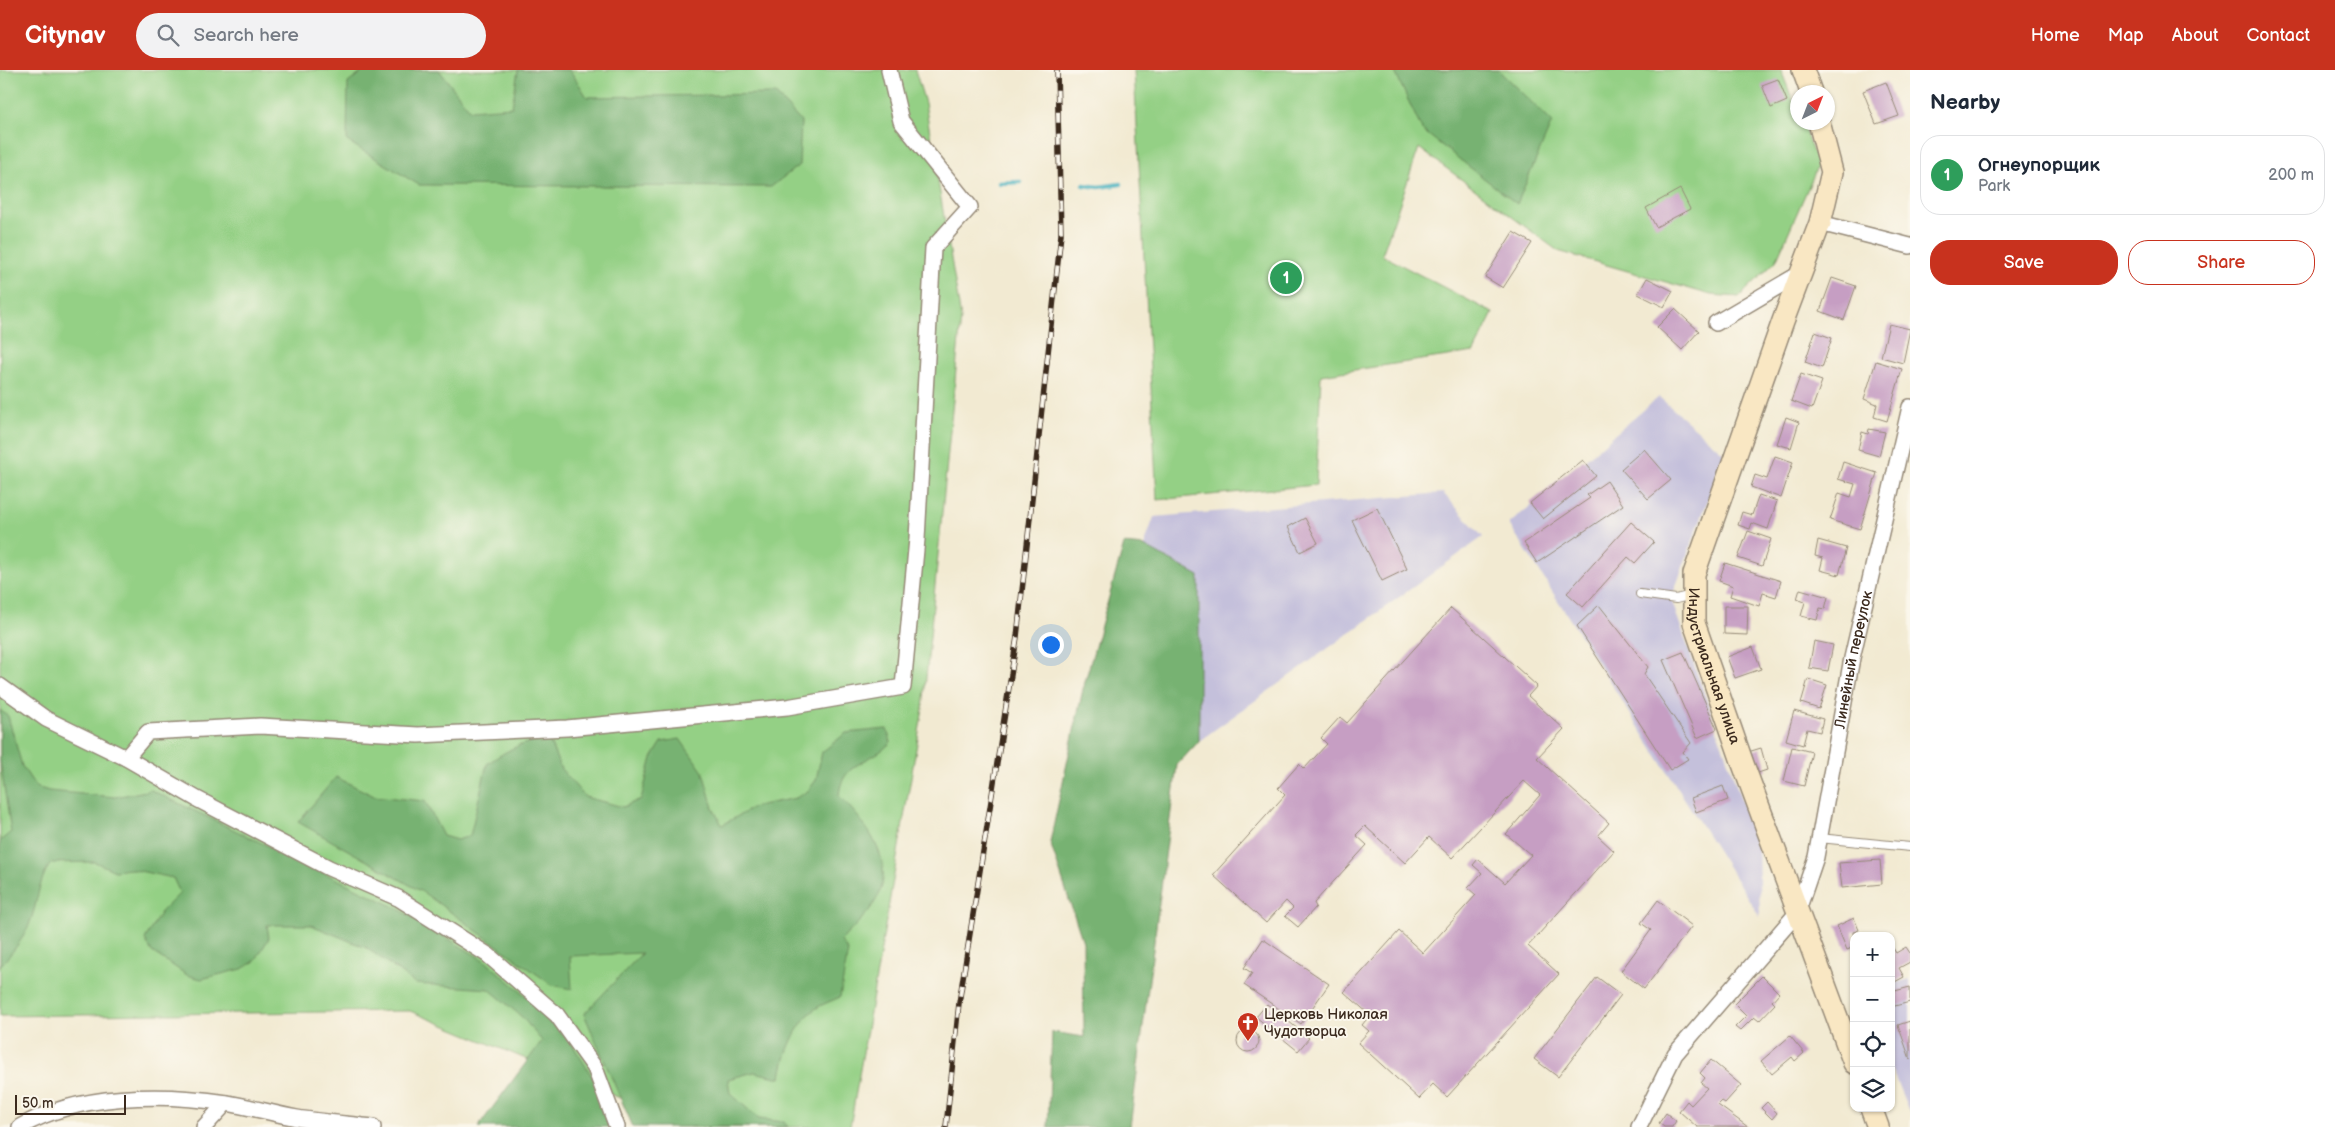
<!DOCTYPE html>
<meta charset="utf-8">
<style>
:root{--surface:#fff;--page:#f2f2f3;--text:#1f2937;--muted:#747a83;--line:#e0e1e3;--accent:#c8321e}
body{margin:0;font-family:"Balsamiq Sans",sans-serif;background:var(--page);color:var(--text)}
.controls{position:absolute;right:15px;bottom:15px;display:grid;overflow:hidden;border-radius:10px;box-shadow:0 1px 4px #0004}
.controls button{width:45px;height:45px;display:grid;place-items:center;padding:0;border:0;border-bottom:1px solid var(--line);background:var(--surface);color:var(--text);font:25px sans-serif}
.compass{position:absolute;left:1790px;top:15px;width:45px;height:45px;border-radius:50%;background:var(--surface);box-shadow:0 1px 4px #0004;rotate:42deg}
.scale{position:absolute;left:15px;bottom:12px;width:111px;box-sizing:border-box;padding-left:5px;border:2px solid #3b2a1e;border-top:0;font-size:14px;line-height:18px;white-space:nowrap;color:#3b2a1e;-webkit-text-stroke:4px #fbf7ec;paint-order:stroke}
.you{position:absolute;left:1050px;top:574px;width:18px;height:18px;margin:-12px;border:4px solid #fff;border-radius:50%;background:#1a73e8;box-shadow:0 0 0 8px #1a73e833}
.badge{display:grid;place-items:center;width:32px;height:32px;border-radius:50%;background:var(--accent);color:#fff;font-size:16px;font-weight:700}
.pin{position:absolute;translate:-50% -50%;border:2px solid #fff;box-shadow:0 1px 5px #0006}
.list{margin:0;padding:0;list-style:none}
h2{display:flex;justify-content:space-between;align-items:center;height:65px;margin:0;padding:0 20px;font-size:21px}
h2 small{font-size:16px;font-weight:400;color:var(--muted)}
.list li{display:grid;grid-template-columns:32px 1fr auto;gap:15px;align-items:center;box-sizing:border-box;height:80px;margin:0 10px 10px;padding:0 10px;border:1px solid var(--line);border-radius:20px}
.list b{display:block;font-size:19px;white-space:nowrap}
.list p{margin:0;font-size:16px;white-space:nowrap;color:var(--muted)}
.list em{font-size:16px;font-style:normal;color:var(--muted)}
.actions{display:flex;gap:10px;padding:15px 20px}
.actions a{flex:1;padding:11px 0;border:1px solid var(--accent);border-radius:20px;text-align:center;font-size:18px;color:var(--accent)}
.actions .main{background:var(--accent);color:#fff}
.icon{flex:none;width:28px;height:28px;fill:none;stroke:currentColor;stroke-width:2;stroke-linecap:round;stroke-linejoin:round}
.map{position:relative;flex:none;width:1910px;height:1057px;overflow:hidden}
header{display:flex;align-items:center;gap:30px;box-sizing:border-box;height:70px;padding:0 25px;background:var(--accent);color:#fff}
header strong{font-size:24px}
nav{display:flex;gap:28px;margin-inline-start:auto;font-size:18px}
.search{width:350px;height:45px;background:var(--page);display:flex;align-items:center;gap:12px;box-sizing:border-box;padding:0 18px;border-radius:28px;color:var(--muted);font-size:19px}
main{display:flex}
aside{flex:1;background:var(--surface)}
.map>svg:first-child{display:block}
.industrial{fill:#c4c0db}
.green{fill:#94d085;stroke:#687d52}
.forest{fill:#77b272;stroke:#596e48}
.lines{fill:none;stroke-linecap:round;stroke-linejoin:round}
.stream{stroke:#42b0be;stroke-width:4.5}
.building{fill:#c69ec3}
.lane-casing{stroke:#968a78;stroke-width:10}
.street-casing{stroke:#968a78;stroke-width:18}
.secondary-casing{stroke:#968a78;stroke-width:24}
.lane{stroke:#fff;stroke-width:8}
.street{stroke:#fff;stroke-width:15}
.secondary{stroke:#f9e7c3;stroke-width:21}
.rail-casing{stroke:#3b2a1e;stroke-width:5.5}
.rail{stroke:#fbf7ec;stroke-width:4;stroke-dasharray:11;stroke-linecap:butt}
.labels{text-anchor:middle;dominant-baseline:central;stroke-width:4;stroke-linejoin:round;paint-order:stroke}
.street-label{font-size:15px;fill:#3b2a1e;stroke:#fbf7ec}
.poi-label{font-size:15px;fill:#3b2a1e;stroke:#fbf7ec;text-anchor:start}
</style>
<header>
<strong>Citynav</strong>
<div class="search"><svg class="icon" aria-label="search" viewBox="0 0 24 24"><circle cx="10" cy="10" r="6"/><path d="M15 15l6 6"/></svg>Search here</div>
<nav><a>Home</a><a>Map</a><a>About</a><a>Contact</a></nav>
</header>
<main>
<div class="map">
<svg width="1910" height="1057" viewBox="0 0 1910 1057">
<rect width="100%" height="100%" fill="#fbf7ec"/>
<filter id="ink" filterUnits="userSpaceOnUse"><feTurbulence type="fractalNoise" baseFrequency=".02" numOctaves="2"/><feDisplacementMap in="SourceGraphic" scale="10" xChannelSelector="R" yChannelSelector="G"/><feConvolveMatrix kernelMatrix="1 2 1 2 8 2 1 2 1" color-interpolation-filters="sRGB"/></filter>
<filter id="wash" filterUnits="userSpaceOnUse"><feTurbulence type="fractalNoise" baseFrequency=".0096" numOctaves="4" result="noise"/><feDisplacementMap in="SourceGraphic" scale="20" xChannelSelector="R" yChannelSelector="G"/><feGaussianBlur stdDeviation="1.12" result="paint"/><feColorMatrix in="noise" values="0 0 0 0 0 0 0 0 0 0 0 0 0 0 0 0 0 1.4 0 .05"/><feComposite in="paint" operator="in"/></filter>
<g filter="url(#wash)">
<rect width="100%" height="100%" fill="#f2ead2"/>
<g class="industrial">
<polygon points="1659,327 1725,384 1671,529 1758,777 1760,847 1509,454"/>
<polygon points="1443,423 1483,467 1199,671 1199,506 1144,476 1154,447"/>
<polygon points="1910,909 1910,1044 1891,998 1891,914"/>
</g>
<g class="green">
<polygon points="0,0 915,0 925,33 961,248 923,639 850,1057 690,1057 410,941 0,946"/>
<polygon points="1134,0 1781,0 1797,41 1798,52 1802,53 1818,95 1776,191 1739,227 1711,225 1558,181 1419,78 1382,185 1493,243 1474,282 1321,305 1316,415 1157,430"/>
</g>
<g class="forest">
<polygon points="365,0 439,0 470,40 512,37 518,0 570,0 587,27 776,24 801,52 799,95 771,117 419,115 347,71 348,13"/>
<polygon points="1394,0 1498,0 1552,52 1517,134 1422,60"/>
<polygon points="1124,474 1144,476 1199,506 1199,671 1177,695 1130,1057 1048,1057 1052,962 1084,967 1083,872 1050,772 1083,619"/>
<path d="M0 640 8 646 22 696 36 717 49 721 115 727 151 720 395 837 485 891 560 955 595 1011 609 1057H478L542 971 522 947 489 919 416 914 367 878 311 855H267L269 868 255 891 242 899 201 909 187 905 152 882 145 869 161 842 180 823 173 808 130 799 115 801 95 792 51 793C37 812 38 834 29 855 22 871 12 883 0 896V771L11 762 0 691Z"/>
<path d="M887 659 891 672C873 693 841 691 839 726 865 752 898 792 876 830 868 845 852 858 841 871L848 881 840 927C832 931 822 934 815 939 796 954 784 984 781 1008L754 1002 728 1009 730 1023 759 1049 784 1052 788 1057H633L584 944 642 883 570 886 572 919 552 915 424 823 298 752 336 707 374 726 425 731 443 766 457 770 470 766 487 694C507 680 525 670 549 670L561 699 585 727 623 737 641 729 652 688 662 672 680 669 703 702 713 738 722 755 756 736 796 728 808 721 816 710 822 682 846 663Z"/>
</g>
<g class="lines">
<g class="stream">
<polyline points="999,113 1020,112"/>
<polyline points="1084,115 1099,117 1121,114"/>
</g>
</g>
<g id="blocks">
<g class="building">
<polygon points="1778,9 1787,31 1771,38 1762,15"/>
<polygon points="1886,12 1899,46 1876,54 1863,21"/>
<polygon points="1680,119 1690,139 1656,157 1646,138"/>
<polygon points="1513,162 1532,173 1503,218 1485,207"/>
<polygon points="1647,208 1673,221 1664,237 1638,224"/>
<polygon points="1832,208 1856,216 1844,250 1820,241"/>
<polygon points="1675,239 1699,261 1682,280 1657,257"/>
<polygon points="1889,254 1910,259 1903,293 1881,287"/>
<polygon points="1815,262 1832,268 1822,298 1805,292"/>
<polygon points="1876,291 1902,299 1887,351 1874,347 1877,334 1864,329"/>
<polygon points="1801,304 1822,311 1812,339 1791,331"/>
<polygon points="1786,347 1799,352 1791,378 1777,374"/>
<polygon points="1869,359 1885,362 1879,386 1858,380 1862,362 1868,364"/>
<polygon points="1644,379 1671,410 1648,429 1621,399"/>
<polygon points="1775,386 1793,392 1781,428 1751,417 1755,405 1767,409"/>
<polygon points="1583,390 1596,406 1543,449 1530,433"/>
<polygon points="1843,392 1877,403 1860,459 1830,450 1839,423 1851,427 1855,414 1838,409"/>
<polygon points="1607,411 1623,435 1537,493 1524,473 1590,428 1587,425"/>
<polygon points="1759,425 1777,431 1768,459 1752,453 1750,459 1738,455 1742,442 1752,445"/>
<polygon points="1377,438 1407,499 1382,511 1352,450"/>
<polygon points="1305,448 1318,473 1300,482 1288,457"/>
<polygon points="1631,452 1654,472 1635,493 1628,487 1583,537 1567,523"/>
<polygon points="1748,461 1771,469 1762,496 1738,488"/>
<polygon points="1818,470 1846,478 1839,505 1820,500 1823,488 1815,486"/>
<polygon points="1725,493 1781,511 1776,527 1763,523 1759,536 1730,526 1733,516 1719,511"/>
<polygon points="1800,519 1828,527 1825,539 1820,538 1817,550 1801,546 1805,532 1797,529"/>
<polygon points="1599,535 1648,597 1644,604 1691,673 1683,682 1688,689 1670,700 1577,556"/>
<polygon points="1724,536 1748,536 1747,565 1724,564"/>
<polygon points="1451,538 1537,616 1528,626 1564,659 1537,688 1609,753 1598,766 1614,781 1528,876 1559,904 1447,1027 1433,1014 1419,1029 1358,973 1369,961 1362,955 1370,945 1344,922 1399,861 1423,883 1476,825 1468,818 1482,803 1473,795 1478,789 1505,813 1531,785 1506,764 1540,725 1524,711 1452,788 1429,767 1405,793 1365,756 1356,765 1367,775 1314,833 1316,837 1298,857 1285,846 1293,838 1286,831 1266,853 1213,805 1285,725 1278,718 1299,694 1304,699 1327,674 1321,668 1340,647 1347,653"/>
<polygon points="1814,571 1833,575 1828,601 1809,598"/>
<polygon points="1753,577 1761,599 1735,608 1727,587"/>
<polygon points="1683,582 1717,659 1697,668 1663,590"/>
<polygon points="1808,609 1827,615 1819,639 1801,633"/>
<polygon points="1794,641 1823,649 1820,662 1807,659 1803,675 1786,670"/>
<polygon points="1792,677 1812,682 1804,716 1784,711"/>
<polygon points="1761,678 1767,700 1755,704 1748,682"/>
<polygon points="1723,716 1728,730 1696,742 1691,728"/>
<polygon points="1880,790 1882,814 1842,818 1839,793"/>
<polygon points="1658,830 1692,856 1644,919 1621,901 1651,860 1641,853"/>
<polygon points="1854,848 1859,860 1853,862 1854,877 1847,880 1837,856"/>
<polygon points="1263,869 1329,914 1301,954 1244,915 1252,903 1244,898"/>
<polygon points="1891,875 1896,883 1906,877 1910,883 1910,892 1899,898 1904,907 1891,914"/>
<polygon points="1762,906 1779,923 1772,931 1775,934 1759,951 1754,947 1740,961 1735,957 1746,946 1734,934"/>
<polygon points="1597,907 1621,925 1558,1007 1534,989"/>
<polygon points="1910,917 1910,932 1891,937 1891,922"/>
<polygon points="1267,934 1309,968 1298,981 1256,947"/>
<polygon points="1910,951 1910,989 1898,955"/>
<circle cx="1248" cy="971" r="11"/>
<polygon points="1790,966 1804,983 1795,991 1792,987 1772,1004 1761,991"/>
<polygon points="1711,990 1741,1015 1725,1033 1722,1031 1718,1035 1748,1057 1697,1057 1679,1041 1687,1031 1691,1035 1707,1018 1701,1013 1705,1008 1700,1003"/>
<polygon points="1767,1032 1777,1043 1772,1049 1761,1038"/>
<polygon points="1666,1043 1676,1051 1672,1057 1664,1057 1659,1053"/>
</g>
</g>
</g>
<g filter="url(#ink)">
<use href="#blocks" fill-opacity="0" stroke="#968a78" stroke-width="1"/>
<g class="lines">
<g class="lane-casing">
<g id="lane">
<polyline points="1640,524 1676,529 1692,525"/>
<polyline points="1819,768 1910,777"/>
</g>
</g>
<g class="street-casing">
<g id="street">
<polyline points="1820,153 1910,176"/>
<polyline points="1716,253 1801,203"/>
<polyline points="0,616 46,649 126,688 197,729 329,798 398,828 488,885 557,945 595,998 617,1057"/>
<polyline points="126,688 148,662 260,656 418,665 567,658 787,637 903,617 917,469 933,178 970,137 901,51 889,0"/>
<path d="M20 1057C77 1023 163 1023 227 1033 251 1037 274 1044 297 1048 322 1052 348 1054 373 1057"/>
<polyline points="204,1057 226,1033"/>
<path id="s1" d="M1639 1057 1675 984 1797 843 1816 787 1852 588 1910 337"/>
</g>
</g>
<g class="secondary-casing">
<g id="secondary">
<polyline points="1803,0 1811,22"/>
<path id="s2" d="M1819 52 1832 102 1820 153 1783 251 1694 504V553L1743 694 1854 993"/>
<polyline points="1871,1038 1878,1057"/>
</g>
</g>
<use href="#lane" class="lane"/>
<use href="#street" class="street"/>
<use href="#secondary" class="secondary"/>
<g class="rail-casing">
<polyline id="rail" points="946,1057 959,933 1017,567 1061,164 1057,0"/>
</g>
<use href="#rail" class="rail"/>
</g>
</g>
<defs>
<g id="church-pin" transform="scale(1.125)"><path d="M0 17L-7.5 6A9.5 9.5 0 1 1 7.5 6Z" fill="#c8321e" stroke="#fbf7ec"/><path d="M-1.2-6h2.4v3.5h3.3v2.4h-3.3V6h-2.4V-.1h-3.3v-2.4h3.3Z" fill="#fff"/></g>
</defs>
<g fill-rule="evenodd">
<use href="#church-pin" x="1248" y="953"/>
</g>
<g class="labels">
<g class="street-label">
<text stroke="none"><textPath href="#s1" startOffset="528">Линейный переулок</textPath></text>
<text stroke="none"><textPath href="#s2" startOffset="572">Индустриальная улица</textPath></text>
</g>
<g class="poi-label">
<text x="1264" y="944">Церковь Николая<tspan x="1264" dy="17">Чудотворца</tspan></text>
</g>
</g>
</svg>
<div class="controls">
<button>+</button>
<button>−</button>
<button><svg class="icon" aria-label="locate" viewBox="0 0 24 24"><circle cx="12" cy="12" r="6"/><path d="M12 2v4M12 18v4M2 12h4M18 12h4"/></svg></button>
<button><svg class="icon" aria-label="layers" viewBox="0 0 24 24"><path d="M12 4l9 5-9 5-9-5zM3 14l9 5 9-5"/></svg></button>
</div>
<svg class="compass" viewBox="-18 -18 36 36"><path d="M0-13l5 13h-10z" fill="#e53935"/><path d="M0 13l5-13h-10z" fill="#747a83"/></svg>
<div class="scale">50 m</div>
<div class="you"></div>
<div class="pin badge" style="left:1286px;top:208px;background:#2e9e5b">1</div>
</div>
<aside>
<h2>Nearby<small></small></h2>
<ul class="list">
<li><span class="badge" style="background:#2e9e5b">1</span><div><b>Огнеупорщик</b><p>Park</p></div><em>200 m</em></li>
</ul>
<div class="actions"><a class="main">Save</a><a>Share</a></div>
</aside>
</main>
